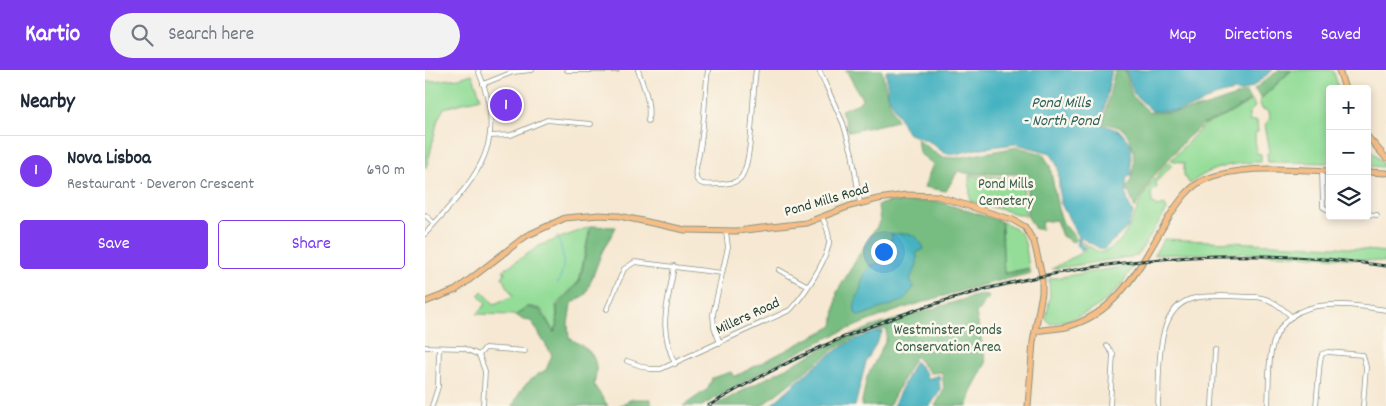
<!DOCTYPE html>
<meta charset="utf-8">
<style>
:root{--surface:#fff;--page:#f2f2f3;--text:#1f2937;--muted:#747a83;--line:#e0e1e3;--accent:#7c3aed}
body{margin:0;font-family:Dekko,sans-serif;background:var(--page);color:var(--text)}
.controls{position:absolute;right:15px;top:15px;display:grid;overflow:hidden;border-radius:5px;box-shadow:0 2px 8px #0003}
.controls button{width:45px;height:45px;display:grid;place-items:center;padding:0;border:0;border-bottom:1px solid var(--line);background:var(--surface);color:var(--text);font:25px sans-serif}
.you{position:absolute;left:458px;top:181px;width:18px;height:18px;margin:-12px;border:4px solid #fff;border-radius:50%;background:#1a73e8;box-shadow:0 0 0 8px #1a73e833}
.badge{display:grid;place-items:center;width:32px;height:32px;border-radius:50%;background:var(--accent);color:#fff;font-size:16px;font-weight:700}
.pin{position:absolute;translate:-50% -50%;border:2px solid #fff;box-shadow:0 1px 5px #0006}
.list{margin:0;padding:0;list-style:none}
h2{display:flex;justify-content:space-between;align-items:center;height:65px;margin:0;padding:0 20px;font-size:21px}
h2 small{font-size:16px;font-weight:400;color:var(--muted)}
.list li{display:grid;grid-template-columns:32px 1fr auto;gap:15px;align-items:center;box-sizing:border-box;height:70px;padding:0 20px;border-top:1px solid var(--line)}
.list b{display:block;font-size:19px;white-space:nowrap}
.list p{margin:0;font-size:16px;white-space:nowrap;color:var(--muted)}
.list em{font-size:16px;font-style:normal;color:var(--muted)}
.actions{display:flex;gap:10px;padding:15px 20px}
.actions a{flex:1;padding:11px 0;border:1px solid var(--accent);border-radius:5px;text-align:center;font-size:18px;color:var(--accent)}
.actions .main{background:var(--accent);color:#fff}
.icon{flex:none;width:28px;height:28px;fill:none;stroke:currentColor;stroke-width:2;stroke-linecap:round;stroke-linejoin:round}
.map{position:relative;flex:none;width:961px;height:336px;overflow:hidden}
header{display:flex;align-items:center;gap:30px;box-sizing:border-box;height:70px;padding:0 25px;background:var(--accent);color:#fff}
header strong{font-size:24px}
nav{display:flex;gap:28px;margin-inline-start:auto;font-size:18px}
.search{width:350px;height:45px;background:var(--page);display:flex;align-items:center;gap:12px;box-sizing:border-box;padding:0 18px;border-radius:28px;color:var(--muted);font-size:19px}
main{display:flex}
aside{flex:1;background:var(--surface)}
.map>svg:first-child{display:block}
.green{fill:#94dd99;stroke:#5a8d66}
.forest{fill:#77bc81;stroke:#4b7c5a}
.water{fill:#45b2c1;stroke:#32787a}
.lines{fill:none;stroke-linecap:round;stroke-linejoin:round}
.stream{stroke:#45b2c1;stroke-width:1}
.minor-casing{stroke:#8a9283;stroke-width:5.5}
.major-casing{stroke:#8a9283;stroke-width:7}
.minor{stroke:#fff;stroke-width:4}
.major{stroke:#f6be86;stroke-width:5}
.rail-casing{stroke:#1f3d34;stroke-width:3}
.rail{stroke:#fbf7ec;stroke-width:1;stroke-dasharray:4;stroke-linecap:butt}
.labels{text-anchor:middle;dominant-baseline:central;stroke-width:5;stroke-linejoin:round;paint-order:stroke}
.park-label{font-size:15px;fill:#365d48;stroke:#fbf7ec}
.street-label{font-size:15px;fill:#1f3d34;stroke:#fbf7ec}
.water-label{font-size:16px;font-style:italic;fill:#2a605e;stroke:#fbf7ec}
</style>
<header>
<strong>Kartio</strong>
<div class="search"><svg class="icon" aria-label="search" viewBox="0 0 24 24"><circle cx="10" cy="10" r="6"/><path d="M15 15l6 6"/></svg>Search here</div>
<nav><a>Map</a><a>Directions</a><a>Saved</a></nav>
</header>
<main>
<aside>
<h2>Nearby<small></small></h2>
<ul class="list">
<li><span class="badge">1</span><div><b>Nova Lisboa</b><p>Restaurant · Deveron Crescent</p></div><em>690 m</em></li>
</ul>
<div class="actions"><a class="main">Save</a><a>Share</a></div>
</aside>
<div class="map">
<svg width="961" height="336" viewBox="0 0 961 336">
<rect width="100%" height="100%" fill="#fbf7ec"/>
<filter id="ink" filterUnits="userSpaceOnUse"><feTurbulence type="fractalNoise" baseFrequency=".02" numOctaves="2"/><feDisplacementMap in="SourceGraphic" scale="10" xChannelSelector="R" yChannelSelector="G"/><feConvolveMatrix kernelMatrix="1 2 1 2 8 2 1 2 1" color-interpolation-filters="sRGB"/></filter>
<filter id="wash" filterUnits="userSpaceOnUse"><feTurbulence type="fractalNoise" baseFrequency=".0096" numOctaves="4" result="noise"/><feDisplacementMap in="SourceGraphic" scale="20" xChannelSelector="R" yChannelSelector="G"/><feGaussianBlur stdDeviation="1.12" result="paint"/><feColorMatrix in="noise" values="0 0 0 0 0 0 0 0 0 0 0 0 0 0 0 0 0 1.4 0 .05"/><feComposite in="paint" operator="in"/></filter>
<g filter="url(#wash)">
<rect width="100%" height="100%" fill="#f6e8d2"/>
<g class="green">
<polygon points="867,0 908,0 914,19 905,19 905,93 843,92 842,83 845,82 840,55 845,48 844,41 837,39 834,31"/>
<polygon points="47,4 56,28 19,38 13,49 2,97 0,97 0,12 34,8"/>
<path d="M827 30 830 37 824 43V51H832L833 62 830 63 831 83 836 84V92C808 93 787 96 765 114L759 105V93L746 90 779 55 801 46Z"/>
<polygon points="942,74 958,94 958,97 943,96"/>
<path d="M744 91 747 95 731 112 732 117 726 123 727 132 731 137 740 135 742 140 712 186 627 199 661 180V176L655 171 675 183C704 175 707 144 721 122 727 111 736 101 744 91Z"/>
<polygon points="544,106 594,108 598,112 600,146 545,131"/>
<path d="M577 152C603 161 600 174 604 198L579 203Z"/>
<polygon points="165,157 154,211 131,235 132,255 129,262 116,239 103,236 91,245 52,244 61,234 54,225 57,221 69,234 88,226 77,207 80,203 78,200 116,175"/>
<path d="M739 169 913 177 961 182V192C884 184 807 181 729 185Z"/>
<path d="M708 195C692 230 662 247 626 254L621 250 625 226 624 209Z"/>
</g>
<g class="forest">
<polygon points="421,0 457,0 462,25 472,51 424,62 416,40 432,34 437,29"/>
<path d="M690 0H700L707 25 724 42C764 44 784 36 821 22L825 30 801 45 778 54 761 69 728 107 710 138 702 118C711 103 713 72 697 59 693 56 684 55 678 53Z"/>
<polygon points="854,0 866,0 836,28 829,19"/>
<polygon points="492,69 516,87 531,88 593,77 618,84 625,96 633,139 638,153 652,169 648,172 637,166 631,150 616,152 617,159 610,159 602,145 602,113 597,104 545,104 533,101 521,121 499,117 508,94 494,83"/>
<path d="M512 131 576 151 579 204 604 199 606 203C532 221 458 241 390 274 351 293 314 314 277 336H258L283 319 287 308 306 302 309 307 408 256 412 222 447 163 455 153 453 135 463 132Z"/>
<path d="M166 156 191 157 177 182 161 224 146 234 143 254 144 268C168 281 175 288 169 315L183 336H88C96 318 104 308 121 300L127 285 106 251 98 250 91 245 102 237 115 240 129 263 133 256 132 236 155 211Z"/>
<polygon points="557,224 564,227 551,243 561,293 546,321 543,336 510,336 519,320 517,302 505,303 490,286 464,336 436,336 442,307 461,270 462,259 443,261 409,279 336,336 289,336 406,274 446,257"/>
<polygon points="207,329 226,329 226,336 194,336"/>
</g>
<g class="water">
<path d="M687 0 676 54 695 61 706 74V106L702 107C700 122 701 130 708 143L702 158 678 180 656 168 654 172 660 178 657 181 651 175 654 167 635 132 633 97 626 83 591 74 557 78 531 84 519 83 505 72 482 63 463 25 461 1Z"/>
<polygon points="701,0 848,0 827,17 815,22 808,21 789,26 771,36 751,41 727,41 709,24"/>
<path d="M466 164C482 163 493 163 499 179L491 183C495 191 490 201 485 209L489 217 478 231 434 246 430 243C428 232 432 229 435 220 439 204 439 196 458 192L467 167Z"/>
<path d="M458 261 441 292 430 336H345C376 309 416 266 458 261Z"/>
<polygon points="490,291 501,303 502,309 514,305 515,321 505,336 468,336"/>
</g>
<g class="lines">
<path class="stream" d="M132 166C139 183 141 196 133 213"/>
</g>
</g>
<g filter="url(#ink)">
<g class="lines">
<g class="minor-casing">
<g id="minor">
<polyline points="142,0 192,0"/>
<path d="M213 0C219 17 226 33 223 51"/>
<path d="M283 0C279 28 280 56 274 84 273 91 268 102 272 110 276 117 290 114 297 114 305 113 313 113 317 106 328 88 327 24 331 0"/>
<polyline points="394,0 418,53 427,83 435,133"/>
<polyline points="58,14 88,2 107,0"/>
<polyline points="65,66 86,65 122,50 166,54"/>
<polyline points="897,101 898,137 905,141"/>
<polyline points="942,144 952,145"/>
<polyline points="0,145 9,153"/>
<path d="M0 164C49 109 86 78 53 0"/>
<path d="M249 196C243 237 232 253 250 294"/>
<polyline points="354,200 383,216"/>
<polyline points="182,239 199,199 210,192 297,203"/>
<polyline points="295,273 289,257 288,244 303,177 301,162"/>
<polyline points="682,276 688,284 685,336"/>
<polyline points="0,277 38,278 54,285 60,301 58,336"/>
<polyline points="54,285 60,278 100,281"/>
<path d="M202 291 225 299H236L365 240C378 226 401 193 404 173 405 164 401 155 397 147"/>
<polyline points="7,336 13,317 14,278"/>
<path d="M733 336C735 303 728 236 770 228 790 224 813 227 832 227 847 229 856 237 867 247"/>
<polyline points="787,336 790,280"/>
<path d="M843 336C844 319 843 299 846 282 858 223 917 233 961 240"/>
<polyline points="891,336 895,291 897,284 903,282 938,285 941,297 938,336"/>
</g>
</g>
<g class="major-casing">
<g id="major">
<polyline points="914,0 920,19"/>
<polyline points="942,66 961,88"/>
<polyline points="942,102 961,103"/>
<polyline points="0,232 31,220 101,166 140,148 174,145 194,146 260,160 311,161 381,153 425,136 453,129 481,125 512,126 588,150 600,157 609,172 617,205 617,223 608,272 603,336"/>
<path d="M611 261C621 259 631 259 641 257 696 243 717 191 744 147 753 133 765 115 781 109 819 94 864 100 905 101"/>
</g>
</g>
<use href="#minor" class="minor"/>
<use href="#major" class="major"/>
<g class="rail-casing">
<path id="rail" d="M283 336C487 214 725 162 961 196"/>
</g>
<use href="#rail" class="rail"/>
</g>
</g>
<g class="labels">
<g class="park-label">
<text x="581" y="115">Pond Mills<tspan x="581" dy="17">Cemetery</tspan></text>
<text x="523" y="261">Westminster Ponds<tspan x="523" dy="17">Conservation Area</tspan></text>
</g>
<g class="street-label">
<text transform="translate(402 131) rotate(-16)">Pond Mills Road</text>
<text transform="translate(323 247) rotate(-25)">Millers Road</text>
</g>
<g class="water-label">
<text x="636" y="33">Pond Mills<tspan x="636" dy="18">- North Pond</tspan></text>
</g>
</g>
</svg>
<div class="controls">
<button>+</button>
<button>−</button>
<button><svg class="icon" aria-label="layers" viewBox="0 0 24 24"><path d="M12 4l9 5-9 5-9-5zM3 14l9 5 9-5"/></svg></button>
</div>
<div class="you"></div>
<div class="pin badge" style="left:81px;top:35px">1</div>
</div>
</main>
